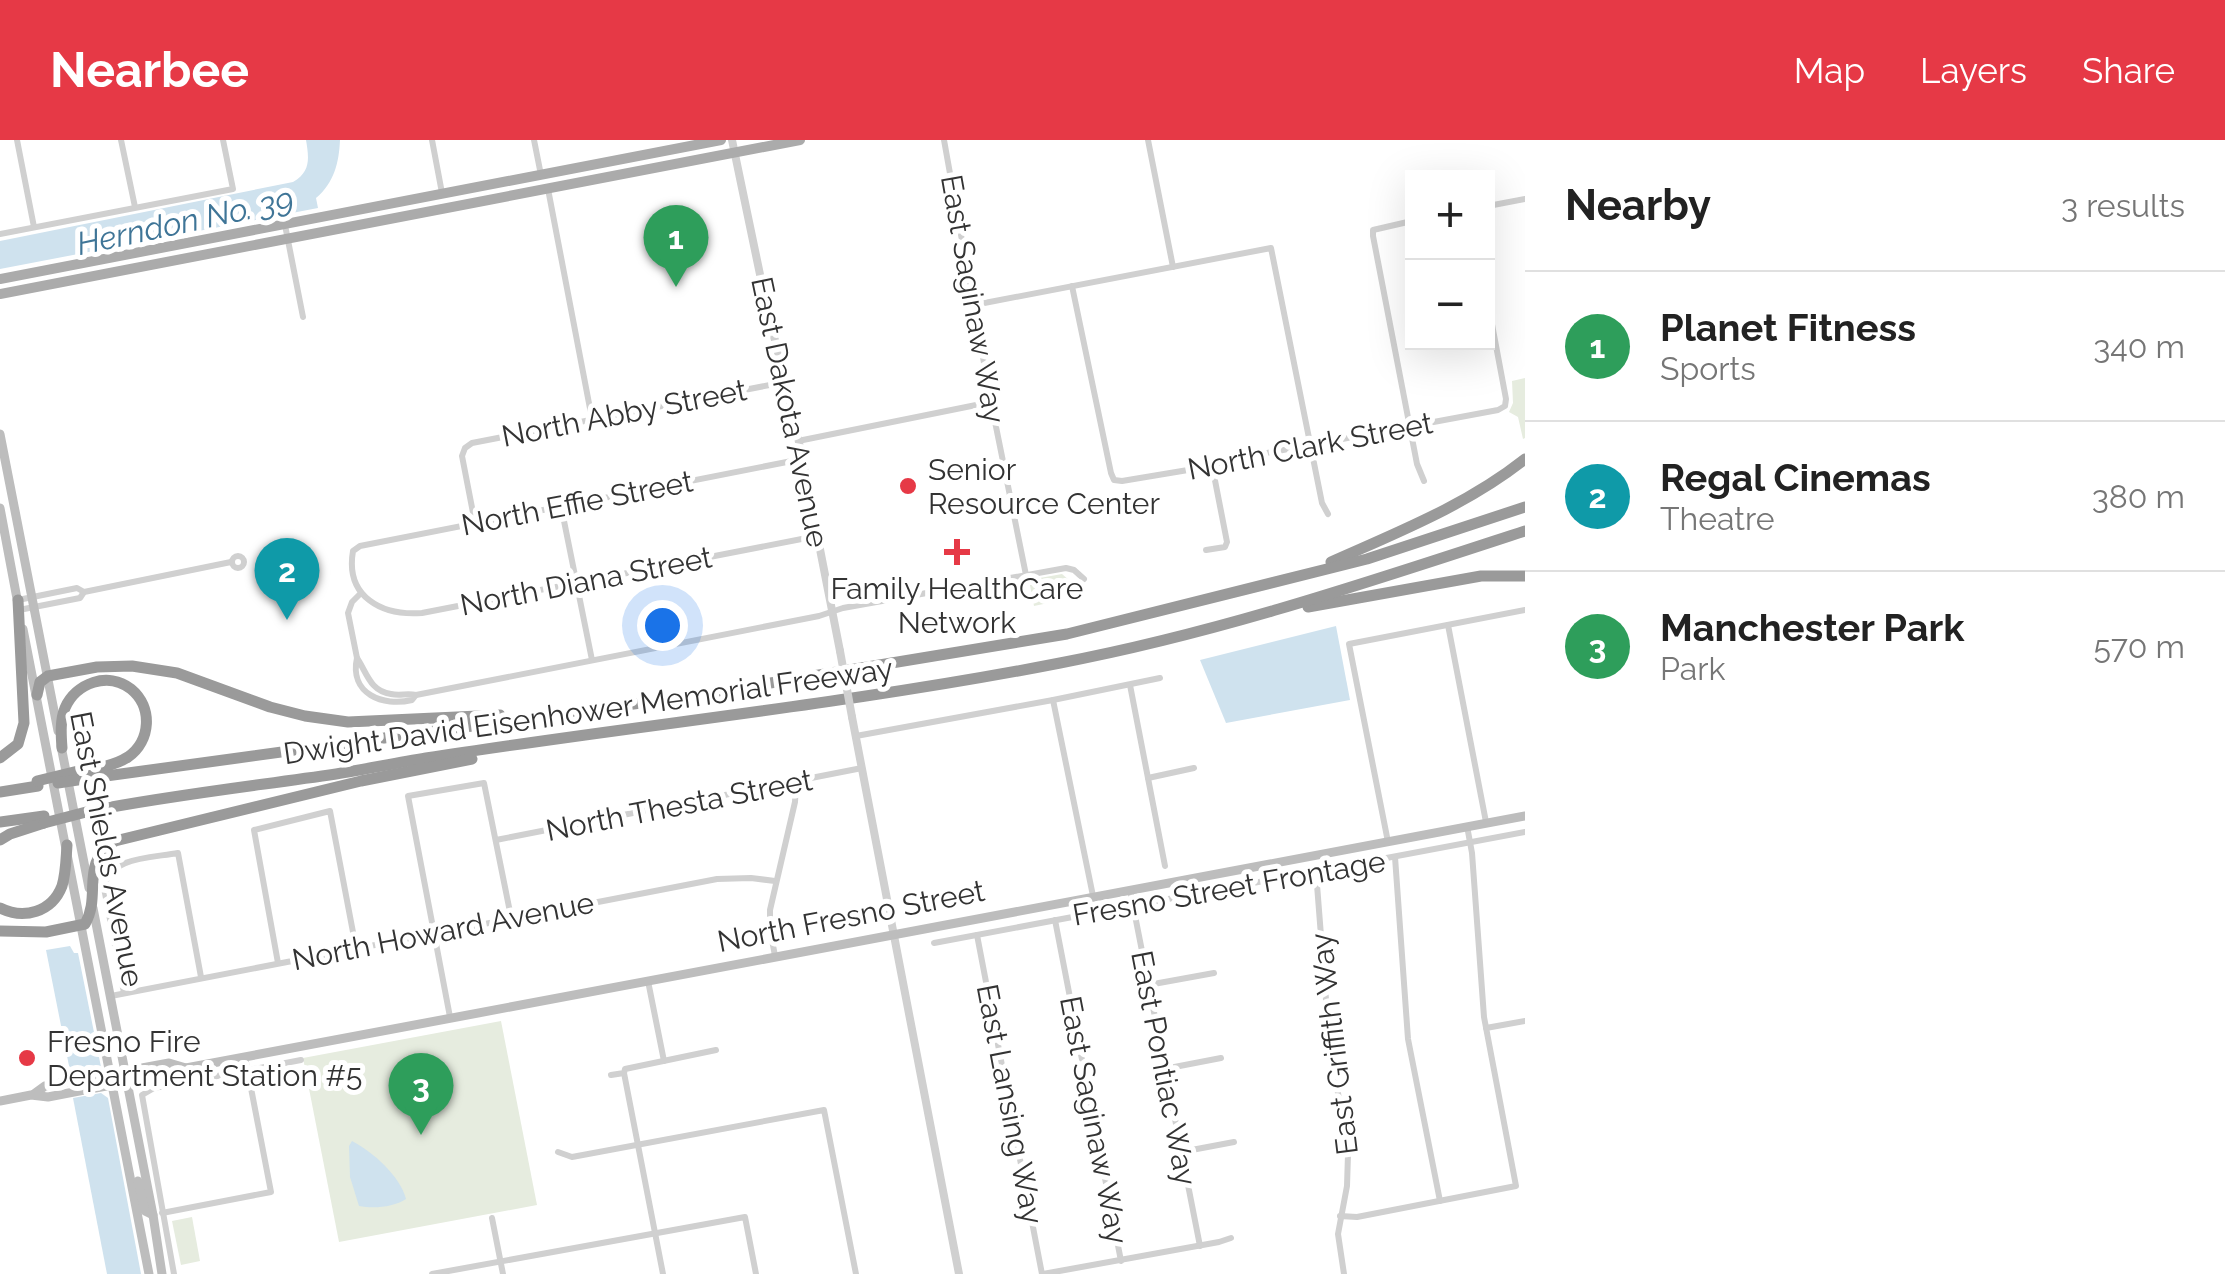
<!DOCTYPE html>
<meta charset="utf-8">
<style>
:root{--surface:#fff;--page:#f2f2f2;--text:#222;--muted:#767676;--line:#e0e0e0;--accent:#e63946}
body{margin:0;font-family:Raleway,sans-serif;background:var(--page);color:var(--text)}
.controls{position:absolute;right:30px;top:30px;display:grid;overflow:hidden;border-radius:0px;box-shadow:0 10px 40px #0002}
.controls button{width:90px;height:90px;display:grid;place-items:center;padding:0;border:0;border-bottom:2px solid var(--line);background:var(--surface);color:var(--text);font:50px sans-serif}
.you{position:absolute;left:662px;top:485px;width:35px;height:35px;margin:-25px;border:8px solid #fff;border-radius:50%;background:#1a73e8;box-shadow:0 0 0 15px #1a73e833}
.badge{display:grid;place-items:center;width:65px;height:65px;border-radius:50%;background:var(--accent);color:#fff;font-size:32px;font-weight:700}
.pin{position:absolute;translate:-50% -82px;filter:drop-shadow(0 2px 5px #0008)}
.pin::after{content:'';position:absolute;top:52px;width:35px;height:30px;background:inherit;clip-path:polygon(0 0,100% 0,50% 100%)}
.list{margin:0;padding:0;list-style:none}
h2{display:flex;justify-content:space-between;align-items:center;height:130px;margin:0;padding:0 40px;font-size:42px}
h2 small{font-size:32px;font-weight:400;color:var(--muted)}
.list li{display:grid;grid-template-columns:65px 1fr auto;gap:30px;align-items:center;box-sizing:border-box;height:150px;padding:0 40px;border-top:2px solid var(--line)}
.list b{display:block;font-size:38px;white-space:nowrap}
.list p{margin:0;font-size:32px;white-space:nowrap;color:var(--muted)}
.list em{font-size:32px;font-style:normal;color:var(--muted)}
.map{position:relative;flex:none;width:1525px;height:1134px;overflow:hidden}
header{display:flex;align-items:center;gap:60px;box-sizing:border-box;height:140px;padding:0 50px;background:var(--accent);color:#fff}
header strong{font-size:48px}
nav{display:flex;gap:55px;margin-inline-start:auto;font-size:35px}
main{display:flex}
aside{flex:1;background:var(--surface)}
.map>svg:first-child{display:block}
.green{fill:#e6ecdf}
.water{fill:#cfe2ee}
.lines{fill:none;stroke-linecap:round;stroke-linejoin:round}
.minor{stroke:#d0d0d0;stroke-width:6}
.tertiary{stroke:#d0d0d0;stroke-width:8}
.secondary{stroke:#bdbdbd;stroke-width:9}
.primary{stroke:#ababab;stroke-width:10}
.motorway{stroke:#9a9a9a;stroke-width:11}
.tertiary-bridge{stroke:#d0d0d0;stroke-width:8}
.motorway-bridge{stroke:#9a9a9a;stroke-width:11}
.poi-dot{fill:#e63946;stroke:#fff;stroke-width:4}
.labels{text-anchor:middle;dominant-baseline:central;stroke-width:10;stroke-linejoin:round;paint-order:stroke}
.street-label{font-size:30px;fill:#333;stroke:#fff}
.poi-label{font-size:30px;fill:#333;stroke:#fff;text-anchor:start}
.water-label{font-size:32px;font-style:italic;fill:#3f7597;stroke:#fff}
</style>
<header>
<strong>Nearbee</strong>
<nav><a>Map</a><a>Layers</a><a>Share</a></nav>
</header>
<main>
<div class="map">
<svg width="1525" height="1134" viewBox="0 0 1525 1134">
<rect width="100%" height="100%" fill="#fff"/>
<g class="green">
<polygon points="1525,238 1525,298 1523,299 1518,277 1509,272 1513,263 1512,241"/>
<polygon points="1062,434 1070,441 1075,450 1086,455 1034,466 1029,440"/>
<polygon points="501,881 537,1065 339,1102 303,918"/>
<polygon points="192,1077 200,1121 181,1125 172,1081"/>
</g>
<g class="water">
<path d="M306 0H340C339 23 334 43 316 58L318 68 0 129V101L293 42C311 32 309 18 306 0Z"/>
<polygon points="1336,486 1350,560 1226,583 1200,520"/>
<polygon points="70,806 74,813 78,813 101,927 99,931 71,936 46,810"/>
<polygon points="101,953 108,958 141,1134 107,1134 73,958"/>
<path d="M352 1001C373 1012 400 1036 406 1059 394 1067 374 1069 359 1066L350 1037 349 1006Z"/>
</g>
<g class="lines">
<g class="minor">
<polyline points="17,0 34,87"/>
<polyline points="121,0 135,67"/>
<polyline points="432,0 442,53"/>
<polyline points="534,0 541,35"/>
<polyline points="944,0 991,262 1026,435"/>
<polyline points="1148,0 1173,127"/>
<polyline points="548,49 592,279"/>
<polyline points="1488,66 1525,59"/>
<polyline points="1412,81 1373,90 1373,96 1417,324 1424,341"/>
<polyline points="285,85 303,177"/>
<polyline points="0,94 233,49 223,0"/>
<polyline points="1072,146 1111,333 1114,340 1122,341 1206,327 1224,321 1498,270 1505,266 1506,259 1488,163"/>
<polyline points="974,165 1271,108 1322,363 1328,374"/>
<polyline points="798,301 991,262"/>
<path d="M802 319 360 406 353 411C345 457 382 476 422 473L817 396"/>
<polyline points="561,366 592,520"/>
<polyline points="475,383 462,316 465,308 472,303 785,242"/>
<polyline points="1206,410 1225,407 1227,402 1212,325"/>
<circle cx="238" cy="422" r="6"/>
<polyline points="18,460 77,448 84,452"/>
<polyline points="19,470 80,458 84,452 231,422"/>
<polyline points="1448,485 1486,682"/>
<path d="M357 518C367 533 370 551 391 554 400 556 407 553 416 555L412 560C383 567 349 554 357 518Z"/>
<polyline points="357,518 348,473 352,462 361,453"/>
<polyline points="1130,545 1165,726"/>
<polyline points="416,555 819,476 843,468 1066,428 1074,430 1084,439"/>
<polyline points="1053,560 1093,756"/>
<polyline points="856,596 1053,560 1160,538"/>
<polyline points="1148,638 1194,628"/>
<polyline points="496,700 862,628"/>
<polyline points="1388,702 1349,504 1525,470"/>
<polyline points="1395,717 1408,899 1440,1061"/>
<polyline points="1316,732 1329,898 1348,1014 1347,1046 1338,1094 1344,1134"/>
<polyline points="1130,750 1200,1106"/>
<polyline points="1055,780 1121,1121"/>
<polyline points="977,795 1042,1134"/>
<polyline points="934,803 1525,692"/>
<polyline points="775,816 770,789 770,770 795,662 796,643"/>
<polyline points="278,823 254,690 330,671 356,808"/>
<polyline points="648,841 664,921"/>
<polyline points="1148,845 1214,833"/>
<path d="M124 853 104 748C109 716 152 718 178 713L201 837"/>
<polyline points="111,856 717,739 751,738 775,741"/>
<polyline points="450,877 408,656 484,643 511,777"/>
<polyline points="1486,888 1525,881"/>
<polyline points="1164,929 1221,918"/>
<polyline points="624,933 663,1134"/>
<polyline points="611,935 624,933 625,929 716,910"/>
<polyline points="558,1012 572,1017 824,970 856,1134"/>
<polyline points="1181,1012 1234,1002"/>
<polyline points="162,1073 271,1052 245,917"/>
<polyline points="1340,1076 1357,1077 1516,1046 1484,877 1472,713 1467,686"/>
<polyline points="492,1078 503,1134"/>
<polyline points="174,1134 142,955 154,948 301,920"/>
<polyline points="432,1134 745,1077 756,1134"/>
<polyline points="1043,1134 1219,1102 1231,1098"/>
</g>
<g class="tertiary">
<polyline points="732,0 767,168 794,277 840,511"/>
<polyline points="852,577 959,1134"/>
</g>
<g class="secondary">
<polyline points="0,294 58,591"/>
<polyline points="0,368 18,464"/>
<polyline points="23,489 149,1134"/>
<polyline points="61,606 89,748"/>
<polyline points="93,768 153,1075 162,1134"/>
<polyline points="34,954 45,946 169,923 186,928"/>
<polyline points="0,961 31,955 48,957 79,951 172,934 186,928 1525,676"/>
<polyline points="138,1041 145,1071 153,1075"/>
</g>
<g class="primary">
<polyline points="0,139 721,0"/>
<polyline points="0,154 800,0"/>
</g>
<g class="motorway">
<path d="M1331 422C1398 392 1467 365 1525 319"/>
<polyline points="1308,467 1481,436 1525,436"/>
<polyline points="37,555 40,542 48,536 97,527 132,526 177,533 270,567 305,576 348,582 500,575"/>
<path d="M62 608C61 595 60 580 65 568 76 543 108 531 131 549 153 567 151 601 128 617 114 626 98 628 82 630"/>
<polyline points="0,618 18,604 24,583 18,460"/>
<polyline points="84,639 692,556 1067,494 1367,419 1525,367"/>
<polyline points="0,652 38,646"/>
<path d="M90 671C172 655 254 646 336 634 366 629 396 623 426 618 637 585 850 564 1060 523 1218 493 1372 441 1525 391"/>
<polyline points="0,682 44,676"/>
<polyline points="0,700 10,694 44,683"/>
<path d="M0 768C24 780 52 772 62 746 66 733 66 718 67 705"/>
<path d="M0 791 46 792 85 784C102 755 79 723 115 701L361 641 472 619"/>
</g>
<polyline class="tertiary-bridge" points="840,511 852,577"/>
<g class="motorway-bridge">
<polyline points="37,641 82,630"/>
<polyline points="58,643 84,639"/>
<polyline points="44,683 90,671"/>
</g>
</g>
<g class="poi-dot">
<circle cx="908" cy="346" r="10"/>
<path d="M952 397h10v10h10v10h-10v10h-10v-10h-10v-10h10z"/>
<circle cx="27" cy="918" r="10"/>
</g>
<g class="labels">
<g class="street-label">
<text transform="translate(973 159) rotate(80)">East Saginaw Way</text>
<text transform="translate(790 272) rotate(78)">East Dakota Avenue</text>
<text transform="translate(624 273) rotate(-11)">North Abby Street</text>
<text transform="translate(1310 306) rotate(-11)">North Clark Street</text>
<text transform="translate(577 363) rotate(-11)">North Effie Street</text>
<text transform="translate(586 441) rotate(-11)">North Diana Street</text>
<text transform="translate(588 571) rotate(-8)">Dwight David Eisenhower Memorial Freeway</text>
<text transform="translate(679 665) rotate(-11)">North Thesta Street</text>
<text transform="translate(107 709) rotate(79)">East Shields Avenue</text>
<text transform="translate(1229 748) rotate(-10)">Fresno Street Frontage</text>
<text transform="translate(851 776) rotate(-11)">North Fresno Street</text>
<text transform="translate(443 791) rotate(-11)">North Howard Avenue</text>
<text transform="translate(1334 904) rotate(-97)">East Griffith Way</text>
<text transform="translate(1164 928) rotate(79)">East Pontiac Way</text>
<text transform="translate(1010 964) rotate(79)">East Lansing Way</text>
<text transform="translate(1094 980) rotate(79)">East Saginaw Way</text>
</g>
<g class="poi-label">
<text x="928" y="329">Senior<tspan x="928" dy="34">Resource Center</tspan></text>
<text x="957" y="448" text-anchor="middle">Family HealthCare<tspan x="957" dy="34">Network</tspan></text>
<text x="47" y="901">Fresno Fire<tspan x="47" dy="34">Department Station #5</tspan></text>
</g>
<g class="water-label">
<text transform="translate(185 81) rotate(-12)">Herndon No. 39</text>
</g>
</g>
</svg>
<div class="controls">
<button>+</button>
<button>−</button>
</div>
<div class="you"></div>
<div class="pin badge" style="left:676px;top:147px;background:#2e9e5b">1</div>
<div class="pin badge" style="left:287px;top:480px;background:#0f9aa8">2</div>
<div class="pin badge" style="left:421px;top:995px;background:#2e9e5b">3</div>
</div>
<aside>
<h2>Nearby<small>3 results</small></h2>
<ul class="list">
<li><span class="badge" style="background:#2e9e5b">1</span><div><b>Planet Fitness</b><p>Sports</p></div><em>340 m</em></li>
<li><span class="badge" style="background:#0f9aa8">2</span><div><b>Regal Cinemas</b><p>Theatre</p></div><em>380 m</em></li>
<li><span class="badge" style="background:#2e9e5b">3</span><div><b>Manchester Park</b><p>Park</p></div><em>570 m</em></li>
</ul>
</aside>
</main>
